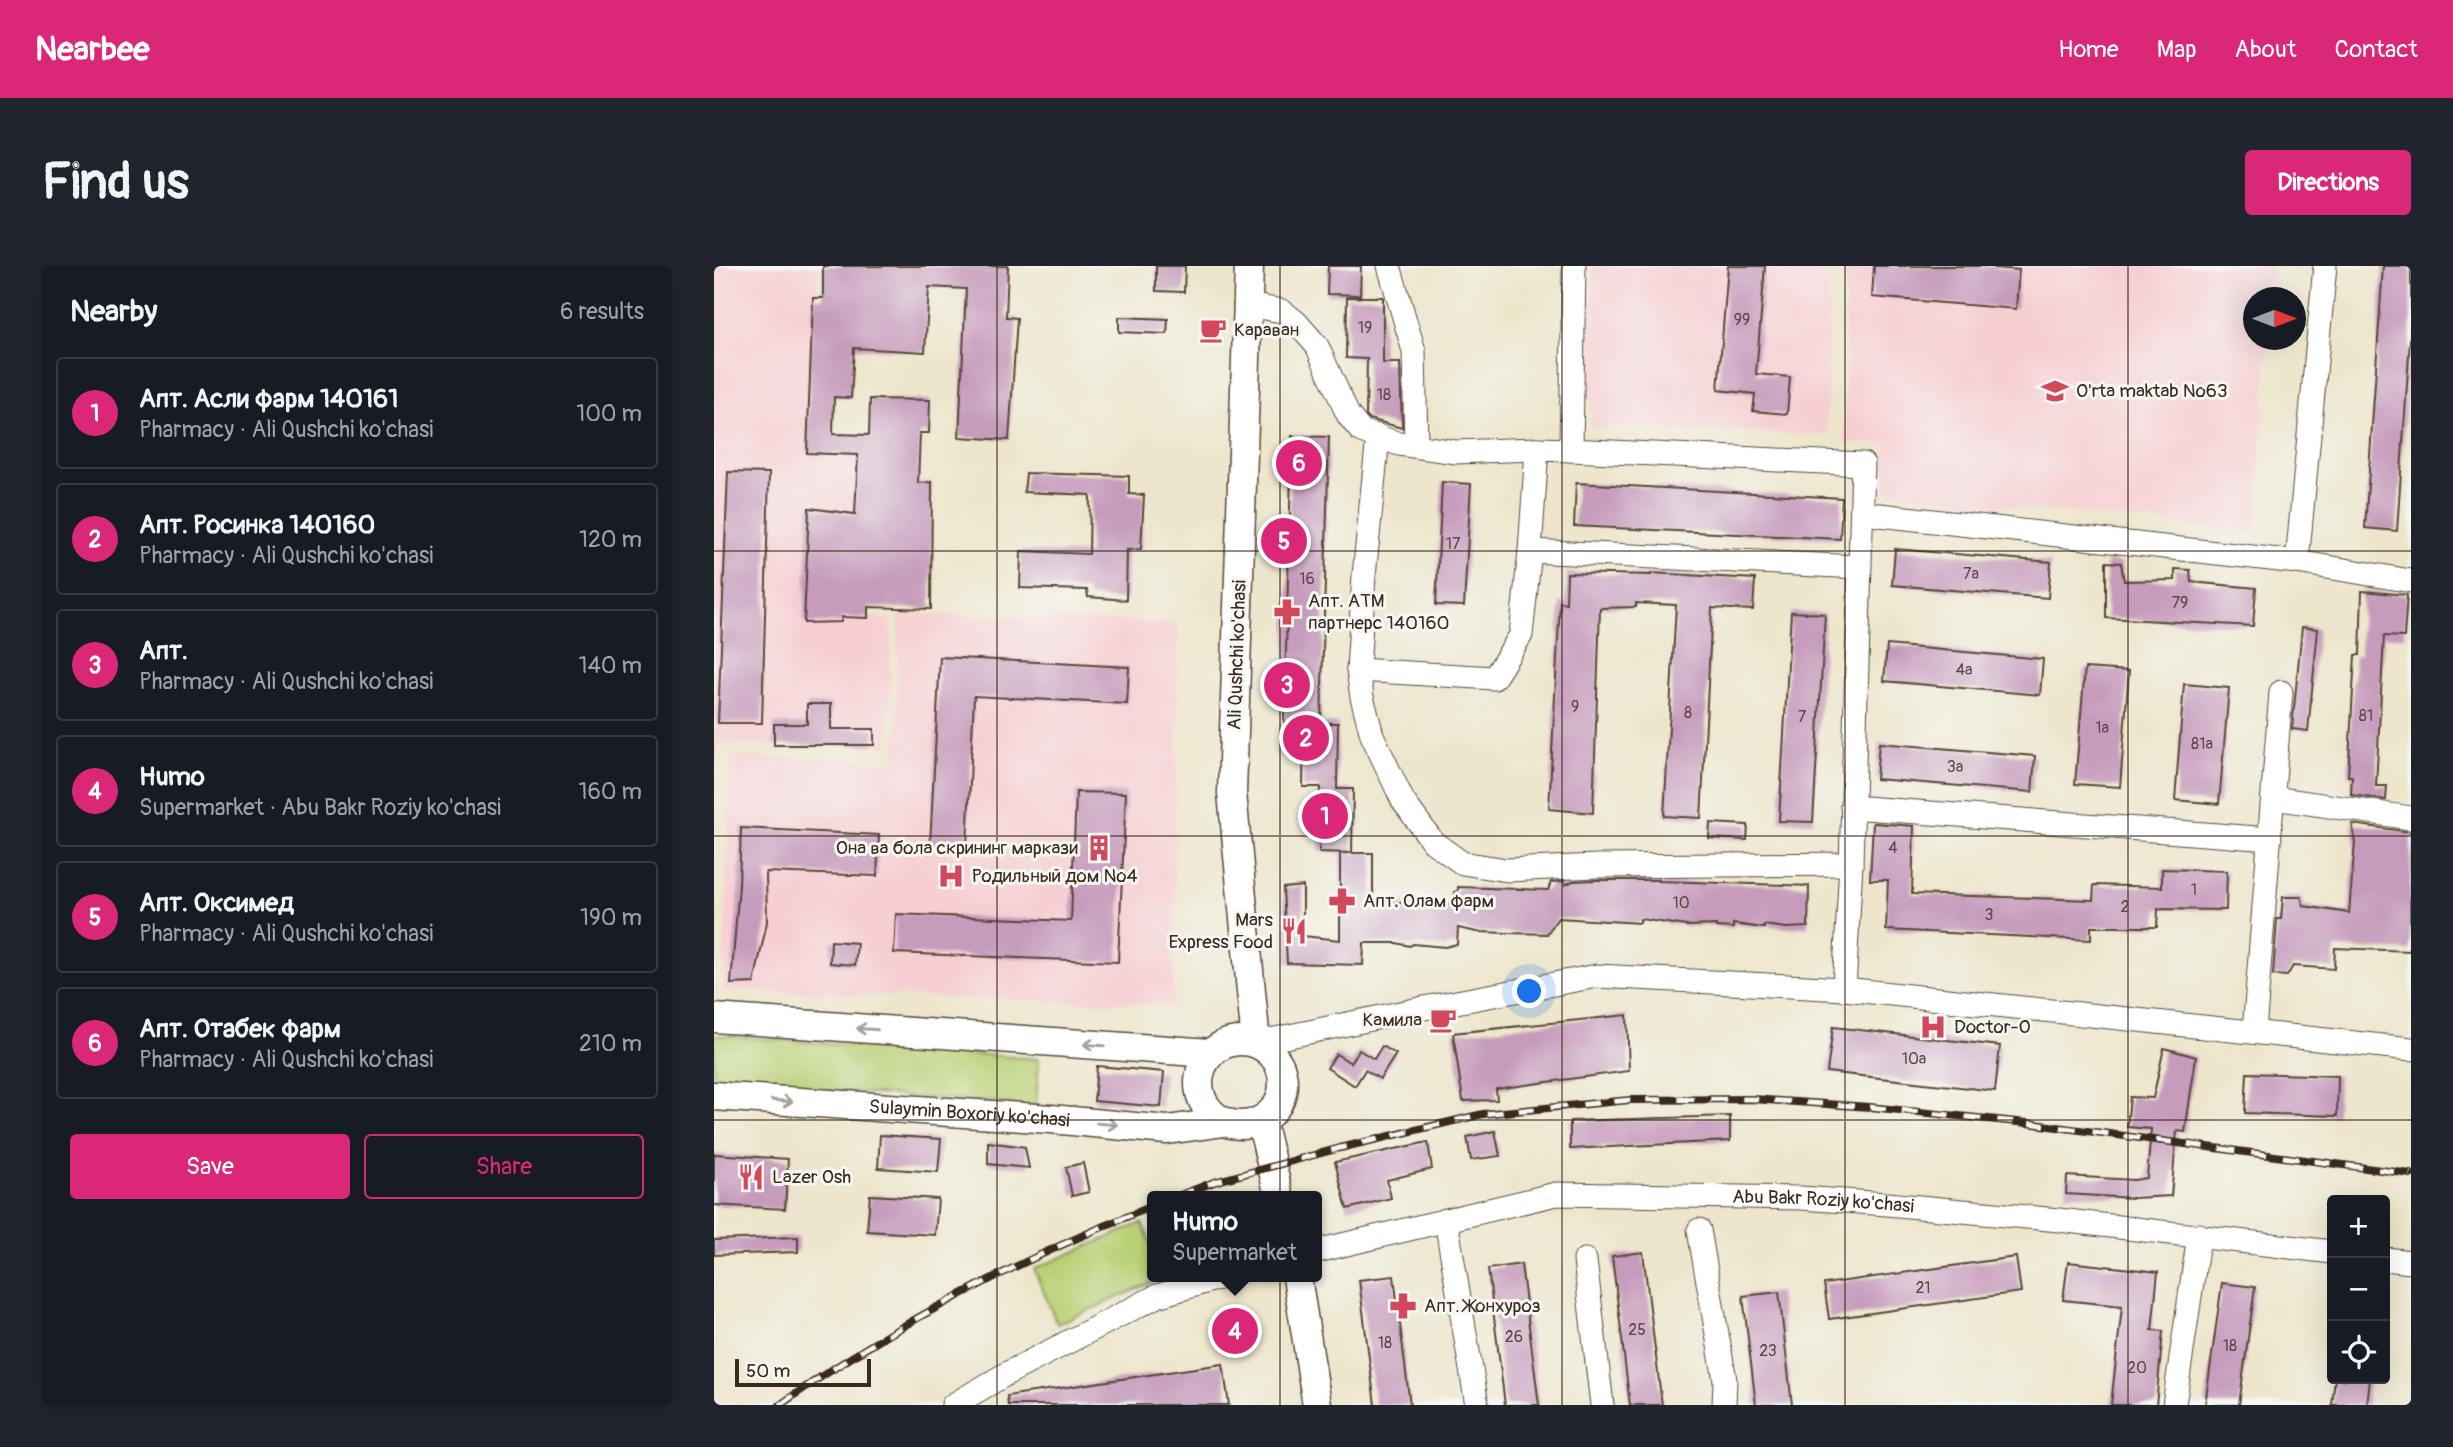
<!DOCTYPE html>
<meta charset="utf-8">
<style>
:root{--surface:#171b24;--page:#20242c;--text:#f1f3f6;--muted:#9ea1a6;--line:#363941;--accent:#db2777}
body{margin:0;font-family:Pangolin,sans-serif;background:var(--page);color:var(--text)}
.controls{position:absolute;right:21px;bottom:21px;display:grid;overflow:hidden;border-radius:7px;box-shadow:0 7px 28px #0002}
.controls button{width:63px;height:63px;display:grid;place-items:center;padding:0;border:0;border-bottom:2px solid var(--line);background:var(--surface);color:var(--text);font:35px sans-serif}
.compass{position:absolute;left:1529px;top:21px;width:63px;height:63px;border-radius:50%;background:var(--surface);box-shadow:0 7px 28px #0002;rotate:90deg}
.scale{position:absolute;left:21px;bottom:18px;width:136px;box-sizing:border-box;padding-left:7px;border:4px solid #3b2a1e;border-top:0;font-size:19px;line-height:24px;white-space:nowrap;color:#3b2a1e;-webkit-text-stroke:5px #f6f6f2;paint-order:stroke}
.you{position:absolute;left:816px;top:726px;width:24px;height:24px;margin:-18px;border:5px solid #fff;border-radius:50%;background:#1a73e8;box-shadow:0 0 0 10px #1a73e833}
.badge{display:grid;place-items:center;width:46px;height:46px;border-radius:50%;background:var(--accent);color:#fff;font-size:23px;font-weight:700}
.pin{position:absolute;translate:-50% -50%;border:4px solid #fff;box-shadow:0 2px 7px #0006}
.popup{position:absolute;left:433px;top:925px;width:175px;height:91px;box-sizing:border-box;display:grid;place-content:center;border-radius:7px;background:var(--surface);filter:drop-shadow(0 2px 5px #0005);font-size:23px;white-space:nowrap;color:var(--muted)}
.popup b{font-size:26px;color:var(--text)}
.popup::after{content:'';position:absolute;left:50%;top:100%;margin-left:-14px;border:14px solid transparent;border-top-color:var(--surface)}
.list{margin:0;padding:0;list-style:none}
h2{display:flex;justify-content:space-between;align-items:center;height:91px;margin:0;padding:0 28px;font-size:30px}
h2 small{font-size:23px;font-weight:400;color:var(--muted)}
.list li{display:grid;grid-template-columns:46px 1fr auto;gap:21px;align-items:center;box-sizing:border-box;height:112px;margin:0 14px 14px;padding:0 14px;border:2px solid var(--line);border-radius:7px}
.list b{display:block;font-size:26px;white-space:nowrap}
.list p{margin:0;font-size:23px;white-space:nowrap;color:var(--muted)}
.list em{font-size:23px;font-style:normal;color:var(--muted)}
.actions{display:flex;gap:14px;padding:21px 28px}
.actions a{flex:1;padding:16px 0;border:2px solid var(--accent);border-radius:7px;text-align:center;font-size:24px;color:var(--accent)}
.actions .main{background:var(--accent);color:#fff}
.icon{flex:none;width:38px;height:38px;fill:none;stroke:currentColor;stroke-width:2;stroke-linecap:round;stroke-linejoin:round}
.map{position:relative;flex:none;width:1697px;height:1139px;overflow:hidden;border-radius:7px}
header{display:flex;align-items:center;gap:42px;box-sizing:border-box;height:98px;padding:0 35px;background:var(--accent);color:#fff}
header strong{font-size:33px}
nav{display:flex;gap:38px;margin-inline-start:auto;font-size:24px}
.intro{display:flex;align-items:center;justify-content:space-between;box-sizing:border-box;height:168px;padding:0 42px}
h1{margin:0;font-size:49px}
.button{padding:18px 32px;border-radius:7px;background:var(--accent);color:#fff;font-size:24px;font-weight:700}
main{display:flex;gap:42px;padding:0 42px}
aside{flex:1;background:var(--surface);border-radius:7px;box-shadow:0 7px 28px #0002}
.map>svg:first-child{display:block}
.built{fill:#f7cfd3}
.green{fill:#b9d074;stroke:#7a7d49;stroke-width:2}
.building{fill:#c69bbc}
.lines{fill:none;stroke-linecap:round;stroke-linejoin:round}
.minor-casing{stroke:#564638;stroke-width:25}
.major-casing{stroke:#564638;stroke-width:31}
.minor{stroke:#fff;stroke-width:23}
.major{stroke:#fff;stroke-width:28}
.rail-casing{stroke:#3b2a1e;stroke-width:8}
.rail{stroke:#f6f6f2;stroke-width:5;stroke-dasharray:16;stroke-linecap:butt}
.oneway{stroke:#a79f9a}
.grid{fill:none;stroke:#3b2a1e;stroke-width:2;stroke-opacity:0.55}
.labels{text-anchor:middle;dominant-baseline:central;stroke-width:6;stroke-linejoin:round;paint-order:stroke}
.number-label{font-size:16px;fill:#5e4646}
.poi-label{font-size:19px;fill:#3b2a1e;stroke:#f6f6f2;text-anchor:start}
.street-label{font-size:19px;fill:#3b2a1e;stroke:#f6f6f2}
</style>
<header>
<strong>Nearbee</strong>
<nav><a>Home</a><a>Map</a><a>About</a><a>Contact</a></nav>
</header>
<div class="intro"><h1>Find us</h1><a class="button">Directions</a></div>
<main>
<aside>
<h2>Nearby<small>6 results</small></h2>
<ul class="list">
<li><span class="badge">1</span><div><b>Апт. Асли фарм 140161</b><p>Pharmacy · Ali Qushchi ko'chasi</p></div><em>100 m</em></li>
<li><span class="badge">2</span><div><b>Апт. Росинка 140160</b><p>Pharmacy · Ali Qushchi ko'chasi</p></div><em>120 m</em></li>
<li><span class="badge">3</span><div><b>Апт.</b><p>Pharmacy · Ali Qushchi ko'chasi</p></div><em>140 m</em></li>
<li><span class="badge">4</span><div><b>Humo</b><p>Supermarket · Abu Bakr Roziy ko'chasi</p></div><em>160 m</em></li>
<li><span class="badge">5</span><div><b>Апт. Оксимед</b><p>Pharmacy · Ali Qushchi ko'chasi</p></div><em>190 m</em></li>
<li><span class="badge">6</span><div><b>Апт. Отабек фарм</b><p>Pharmacy · Ali Qushchi ko'chasi</p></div><em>210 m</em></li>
</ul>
<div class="actions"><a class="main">Save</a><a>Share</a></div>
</aside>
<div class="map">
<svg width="1697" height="1139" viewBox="0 0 1697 1139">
<rect width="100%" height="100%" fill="#f6f6f2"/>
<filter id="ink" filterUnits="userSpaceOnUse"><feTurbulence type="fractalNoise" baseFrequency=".0143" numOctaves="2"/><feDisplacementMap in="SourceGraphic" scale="14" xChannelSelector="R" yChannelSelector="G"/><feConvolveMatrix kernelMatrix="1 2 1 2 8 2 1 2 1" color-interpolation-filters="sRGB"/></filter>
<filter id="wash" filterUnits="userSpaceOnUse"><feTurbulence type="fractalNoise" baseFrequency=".00686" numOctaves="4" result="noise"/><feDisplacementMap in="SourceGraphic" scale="28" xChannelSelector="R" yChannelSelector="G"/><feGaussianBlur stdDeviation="1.57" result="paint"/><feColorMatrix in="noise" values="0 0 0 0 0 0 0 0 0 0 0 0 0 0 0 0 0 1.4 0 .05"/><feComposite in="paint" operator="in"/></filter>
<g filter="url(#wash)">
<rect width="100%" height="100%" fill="#ede6cc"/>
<g class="built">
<polygon points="0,0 104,0 94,167 159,169 154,351 177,353 175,480 4,478 3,495 0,495"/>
<polygon points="879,0 1115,0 1113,169 876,161"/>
<polygon points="1131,0 1558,0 1556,31 1540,32 1540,74 1554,74 1542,267 1172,227 1171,177 1131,177"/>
<polygon points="185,347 465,357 459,739 9,724 16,490 182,496"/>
</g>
<g class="green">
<polygon points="0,769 325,793 322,840 0,816"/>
<polygon points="428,957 439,982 439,1011 451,1011 343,1058 320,1003"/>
</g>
<g id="blocks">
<g class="building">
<polygon points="109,0 294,0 292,51 303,52 295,174 245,171 252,23 215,21 211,86 140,82 137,132 120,131 119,168 155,169 156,133 216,134 215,167 206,167 204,217 218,216 217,343 154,341 154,352 128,351 127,356 90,357 95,242 141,248 144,189 93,187 99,32 109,32"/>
<polygon points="442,0 471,0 470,26 442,25"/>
<polygon points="614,0 647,0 646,29 613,28"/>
<polygon points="1014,0 1051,0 1042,108 1076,111 1073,148 1039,145 1041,128 1004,124"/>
<polygon points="1160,0 1281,0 1281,2 1305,4 1302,43 1158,31"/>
<polygon points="1669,0 1697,0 1697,59 1683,265 1651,262"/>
<polygon points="633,31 669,31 669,97 686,97 688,162 655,153 652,150 653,93 632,92"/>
<polygon points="405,51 454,53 453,68 405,66"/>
<polygon points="578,170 615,171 607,457 624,457 623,523 639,523 638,587 605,586 606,521 589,521 590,455 570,456"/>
<polygon points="14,206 55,207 48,457 4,457"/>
<polygon points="312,207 415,210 415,228 430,229 427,283 413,284 412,334 374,331 373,324 306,322 307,285 375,288 376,229 310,226"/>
<polygon points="728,216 757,218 750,340 722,339"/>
<polygon points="862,217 1128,232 1126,273 860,260"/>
<polygon points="1181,283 1337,296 1334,332 1178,319"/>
<polygon points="1392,296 1407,297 1410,315 1461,314 1461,303 1476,304 1477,316 1542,322 1539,360 1392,352"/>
<polygon points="853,307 937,309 937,307 1041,313 1039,344 998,342 987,552 950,550 962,339 922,337 922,341 886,342 879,547 835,543 846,336 852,337"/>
<polygon points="1648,325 1693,329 1690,371 1670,370 1662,520 1673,520 1672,534 1637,529 1638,510 1634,510 1641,389 1646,389"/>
<polygon points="1077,346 1111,348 1099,556 1065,555"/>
<polygon points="1588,361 1604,363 1594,465 1578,463"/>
<polygon points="1173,379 1329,393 1326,429 1170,415"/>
<polygon points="226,391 415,401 413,438 260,430 253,580 216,579"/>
<polygon points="1371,402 1415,405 1406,521 1361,518"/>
<polygon points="1470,418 1515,422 1505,538 1461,534"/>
<polygon points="93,438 117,438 117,463 160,463 160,479 60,479 60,458 93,458"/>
<polygon points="1165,477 1321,490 1318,526 1162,513"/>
<polygon points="362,526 412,527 404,696 180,687 182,648 357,655"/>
<polygon points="996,557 1034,559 1033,574 995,572"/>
<polygon points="1159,557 1200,560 1198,628 1379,634 1380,619 1448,621 1448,603 1513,605 1512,644 1444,643 1443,661 1377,661 1377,674 1172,664 1174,614 1156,614"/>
<polygon points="1638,558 1697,566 1696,685 1621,682 1620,703 1579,700 1573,710 1559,709 1563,653 1567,653 1569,631 1587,631 1590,640 1635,647 1641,576"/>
<polygon points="27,562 165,569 163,610 52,606 53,656 40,717 17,718 25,619"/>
<polygon points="626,587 659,587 659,636 741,638 741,626 744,624 744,621 834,624 837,616 850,615 851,619 859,615 883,614 945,614 945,615 1071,619 1095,620 1094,661 1072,662 1050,659 1050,662 1019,658 1019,662 1002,661 1002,659 973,660 926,653 926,657 844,652 833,668 763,666 744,662 743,678 731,681 699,678 696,680 682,677 650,677 649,699 573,697 569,622 589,620 589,670 626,674"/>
<polygon points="117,675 143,677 141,699 116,697"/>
<polygon points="913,749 915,805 782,823 783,834 749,835 739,767"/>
<polygon points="1119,761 1286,780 1281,825 1113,806"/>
<polygon points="668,780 682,788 666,813 651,804 641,820 613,802 622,788 637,797 645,784 660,793"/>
<polygon points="1450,782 1482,791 1471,866 1463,865 1457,930 1419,932 1352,928 1353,910 1420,914 1433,912 1437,863 1413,861 1416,831 1439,832"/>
<polygon points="383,800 450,806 447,841 380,835"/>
<polygon points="1533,807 1624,810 1623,850 1531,847"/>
<polygon points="1016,850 1016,875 856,883 856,855"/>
<polygon points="781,865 786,890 757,894 753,871"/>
<polygon points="166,869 227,873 224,906 164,902"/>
<polygon points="274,876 311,881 315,902 274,898"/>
<polygon points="714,876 718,903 673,914 677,932 633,943 621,896"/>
<polygon points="0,888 74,893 71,943 0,939"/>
<polygon points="369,897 375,926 358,930 352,901"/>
<polygon points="156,929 224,933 221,969 153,965"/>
<polygon points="84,971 84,986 0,989 0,974"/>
<polygon points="929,986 948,1139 916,1139 898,990"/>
<polygon points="1302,991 1307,1026 1115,1053 1110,1018"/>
<polygon points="1354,996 1444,1006 1438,1064 1449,1065 1442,1139 1397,1139 1408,1040 1349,1034"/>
<polygon points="807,998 825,1139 791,1139 774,1003"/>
<polygon points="680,1010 696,1139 661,1139 645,1014"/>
<polygon points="1508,1017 1541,1021 1525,1139 1491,1139"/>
<polygon points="1065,1026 1078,1139 1042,1139 1029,1030"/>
<polygon points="509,1098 515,1139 294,1139 293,1130"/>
<polygon points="1621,1113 1656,1113 1653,1139 1618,1139"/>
</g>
</g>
</g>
<g filter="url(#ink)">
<use href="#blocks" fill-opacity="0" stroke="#564638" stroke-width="2"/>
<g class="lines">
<g class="minor-casing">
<g id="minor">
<polyline points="675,0 700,85 702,180"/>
<polyline points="860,0 857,184 1149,198 1137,598 1130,723"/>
<polyline points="534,39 568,45 582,56 603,80 634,149 647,165 685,178 742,186 823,183 857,184"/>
<polyline points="664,170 650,310 644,404 648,431 658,469 689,535 719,576 748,597 793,604 883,600 1137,598"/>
<polyline points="1148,247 1583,296 1697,315"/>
<polyline points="816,285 1145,301"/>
<polyline points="1583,296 1611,0"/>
<polyline points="644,404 780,412 807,369 816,285 823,183"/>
<polyline points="1559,532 1697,552"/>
<polyline points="1138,541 1556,573"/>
<polyline points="1540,766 1567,426"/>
<polyline points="542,777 715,741 883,710 1130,723 1697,783"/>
<polyline points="732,954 763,1139"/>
<polyline points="985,964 1011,1114 1010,1139"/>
<path id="s1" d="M603 985 842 928 1087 932 1173 938 1345 954 1618 986"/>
<polyline points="1671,993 1697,996"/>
<polyline points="871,994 888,1139"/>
<polyline points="239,1139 292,1108 443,1030 508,1011"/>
<polyline points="1460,1139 1485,969"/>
</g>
</g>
<g class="major-casing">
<g id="major">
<polyline points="535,0 518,527 542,777"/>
<polyline points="0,752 497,787"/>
<circle cx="527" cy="817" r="42"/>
<path id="s2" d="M0 830 337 853 453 864 510 856"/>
<polyline points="547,854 565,930"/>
<polyline points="583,1011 603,1139"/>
</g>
</g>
<use href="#minor" class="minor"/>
<use href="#major" class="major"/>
<g class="rail-casing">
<g id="rail">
<polyline points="464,930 500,916 626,882 769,848 916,834 1038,833 1156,841 1313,857 1697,908"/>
<path d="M66 1139C178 1059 311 991 439 940"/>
</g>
</g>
<use href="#rail" class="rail"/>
</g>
<defs><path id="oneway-shaft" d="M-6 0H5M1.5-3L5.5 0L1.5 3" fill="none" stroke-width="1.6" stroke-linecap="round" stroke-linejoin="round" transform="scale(1.75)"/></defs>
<g class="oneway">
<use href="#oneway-shaft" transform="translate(153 763) rotate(-176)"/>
<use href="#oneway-shaft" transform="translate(380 779) rotate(-176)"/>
<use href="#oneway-shaft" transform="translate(68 835) rotate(4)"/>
<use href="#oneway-shaft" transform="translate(393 858) rotate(5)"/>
</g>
</g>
<path class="grid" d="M283 0V1139M566 0V1139M848 0V1139M1131 0V1139M1414 0V1139M0 285H1697M0 570H1697M0 854H1697"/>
<defs>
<g id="cafe-bare" transform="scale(2.1)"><path d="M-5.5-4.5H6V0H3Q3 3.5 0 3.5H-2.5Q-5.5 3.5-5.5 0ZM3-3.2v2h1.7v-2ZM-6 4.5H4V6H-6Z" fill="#d1495b" stroke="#f6f6f2" stroke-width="2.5" paint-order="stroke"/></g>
<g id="school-bare" transform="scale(2.1)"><path d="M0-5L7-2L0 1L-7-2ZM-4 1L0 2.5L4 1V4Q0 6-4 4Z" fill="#d1495b" stroke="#f6f6f2" stroke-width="2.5" paint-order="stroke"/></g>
<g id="pharmacy-bare" transform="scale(2.1)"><path d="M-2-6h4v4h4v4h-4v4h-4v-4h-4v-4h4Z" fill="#d1495b" stroke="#f6f6f2" stroke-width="2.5" paint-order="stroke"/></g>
<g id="building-bare" transform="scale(2.1)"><path d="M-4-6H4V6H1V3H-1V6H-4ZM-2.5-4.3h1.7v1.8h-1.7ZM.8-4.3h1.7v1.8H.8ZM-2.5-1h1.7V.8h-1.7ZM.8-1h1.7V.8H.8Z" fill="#d1495b" stroke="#f6f6f2" stroke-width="2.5" paint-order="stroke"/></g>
<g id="hospital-bare" transform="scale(2.1)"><path d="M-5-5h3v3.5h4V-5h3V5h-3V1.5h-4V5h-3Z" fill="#d1495b" stroke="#f6f6f2" stroke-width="2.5" paint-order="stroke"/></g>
<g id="restaurant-bare" transform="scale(2.1)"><path d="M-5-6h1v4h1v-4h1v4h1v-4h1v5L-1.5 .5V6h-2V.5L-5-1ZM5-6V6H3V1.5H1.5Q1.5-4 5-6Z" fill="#d1495b" stroke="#f6f6f2" stroke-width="2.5" paint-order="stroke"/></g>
</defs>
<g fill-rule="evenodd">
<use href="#cafe-bare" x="499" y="64"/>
<use href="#school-bare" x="1341" y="125"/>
<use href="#pharmacy-bare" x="573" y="346"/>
<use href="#building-bare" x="385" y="582"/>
<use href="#hospital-bare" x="237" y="610"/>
<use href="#pharmacy-bare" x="628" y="635"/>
<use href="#restaurant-bare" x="580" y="665"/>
<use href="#cafe-bare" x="729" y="754"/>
<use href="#hospital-bare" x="1219" y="761"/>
<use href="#restaurant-bare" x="37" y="911"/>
<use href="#pharmacy-bare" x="689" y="1040"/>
</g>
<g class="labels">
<g class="number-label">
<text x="1028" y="54">99</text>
<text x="651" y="62">19</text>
<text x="670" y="129">18</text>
<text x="739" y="278">17</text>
<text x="1257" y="308">7a</text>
<text x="593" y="313">16</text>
<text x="1466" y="337">79</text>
<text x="1250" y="404">4a</text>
<text x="861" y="441">9</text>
<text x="974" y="447">8</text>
<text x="1652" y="450">81</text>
<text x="1088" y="451">7</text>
<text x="1388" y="462">1a</text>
<text x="1488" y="478">81a</text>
<text x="1241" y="501">3a</text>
<text x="1179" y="582">4</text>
<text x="1480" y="624">1</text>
<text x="967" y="637">10</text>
<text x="1411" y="641">2</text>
<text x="1275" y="649">3</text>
<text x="1200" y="793">10а</text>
<text x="1209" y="1022">21</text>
<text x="923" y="1064">25</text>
<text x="800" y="1071">26</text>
<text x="671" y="1077">18</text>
<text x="1516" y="1080">18</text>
<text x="1054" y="1085">23</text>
<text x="1423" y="1102">20</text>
</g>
<g class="poi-label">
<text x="520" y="64">Караван</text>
<text x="1362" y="125">O'rta maktab №63</text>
<text x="594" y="335">Апт. АТМ<tspan x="594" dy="22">партнерс 140160</tspan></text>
<text x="364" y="582" text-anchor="end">Она ва бола скрининг маркази</text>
<text x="258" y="610">Родильный дом №4</text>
<text x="649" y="635">Апт. Олам фарм</text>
<text x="559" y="654" text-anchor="end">Mars<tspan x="559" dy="22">Express Food</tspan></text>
<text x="708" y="754" text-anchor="end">Камила</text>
<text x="1240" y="761">Doctor-O</text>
<text x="58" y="911">Lazer Osh</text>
<text x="710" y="1040">Апт. Жонхуроз</text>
</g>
<g class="street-label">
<text transform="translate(523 389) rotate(-88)">Ali Qushchi ko'chasi</text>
<text stroke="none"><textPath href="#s2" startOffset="256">Sulaymin Boxoriy ko'chasi</textPath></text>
<text stroke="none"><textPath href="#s1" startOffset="513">Abu Bakr Roziy ko'chasi</textPath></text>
</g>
</g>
</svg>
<div class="controls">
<button>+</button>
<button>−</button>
<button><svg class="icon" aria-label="locate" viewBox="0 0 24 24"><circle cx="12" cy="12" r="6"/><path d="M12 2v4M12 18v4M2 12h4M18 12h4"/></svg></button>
</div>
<svg class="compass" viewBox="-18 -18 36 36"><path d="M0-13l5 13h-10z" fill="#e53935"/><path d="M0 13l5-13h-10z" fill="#9ea1a6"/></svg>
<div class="scale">50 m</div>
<div class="you"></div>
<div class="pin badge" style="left:611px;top:550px">1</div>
<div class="pin badge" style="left:592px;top:472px">2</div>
<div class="pin badge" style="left:573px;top:419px">3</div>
<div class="pin badge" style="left:521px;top:1065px">4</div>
<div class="popup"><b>Humo</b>Supermarket</div>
<div class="pin badge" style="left:570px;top:275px">5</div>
<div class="pin badge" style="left:585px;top:197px">6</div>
</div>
</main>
